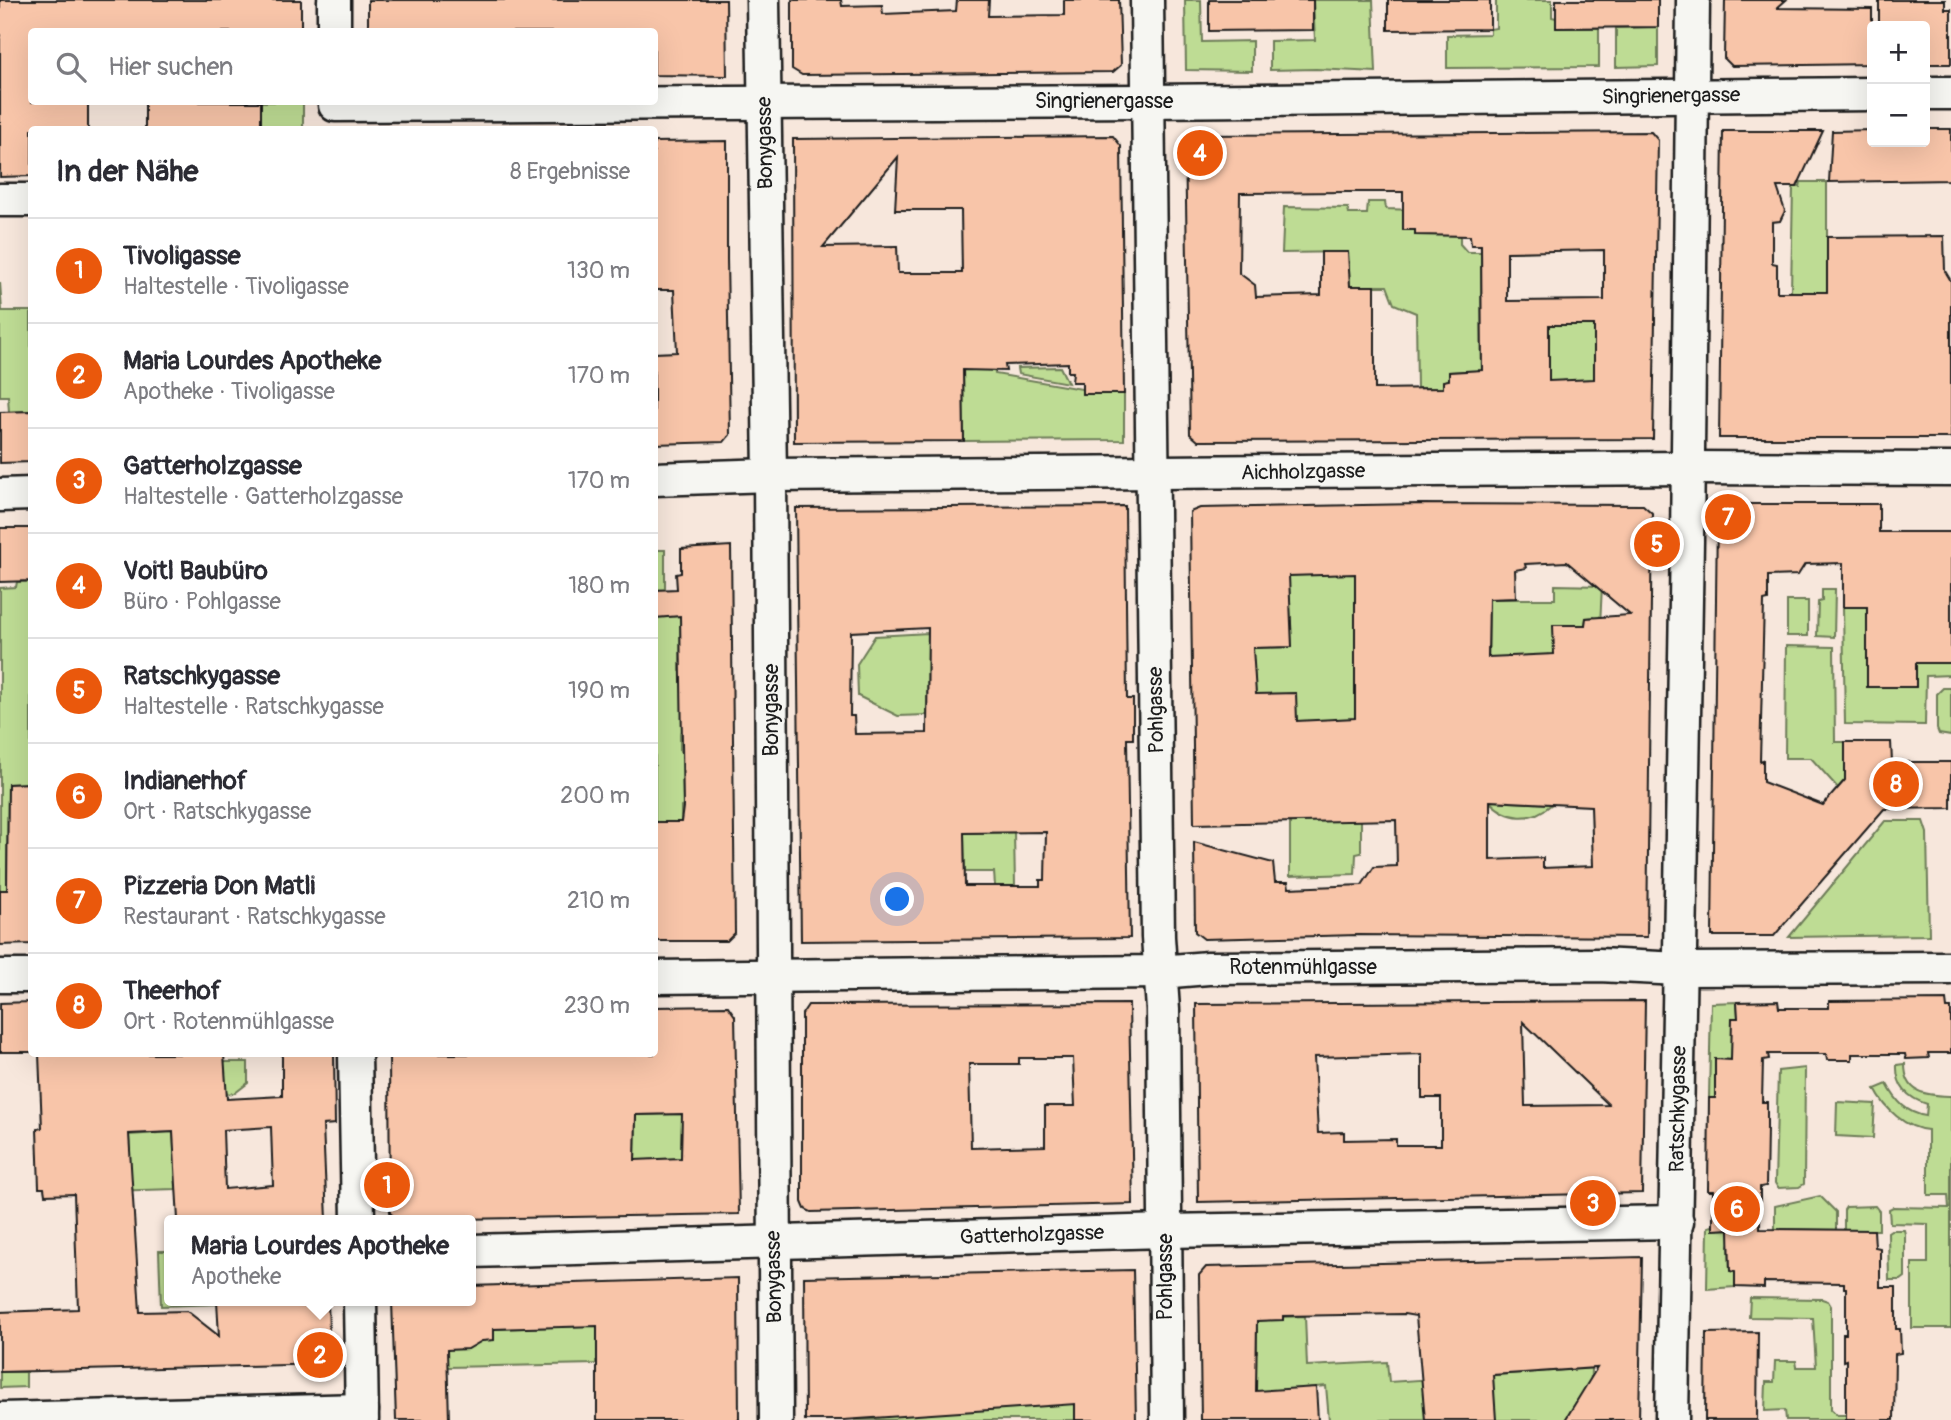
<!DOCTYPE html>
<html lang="de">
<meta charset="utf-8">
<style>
:root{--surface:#fff;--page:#f2f2f3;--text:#2b2b33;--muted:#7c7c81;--line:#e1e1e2;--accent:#ea580c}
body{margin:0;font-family:Pangolin,sans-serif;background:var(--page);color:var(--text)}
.controls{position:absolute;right:21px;top:21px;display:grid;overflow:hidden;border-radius:7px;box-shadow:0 7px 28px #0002}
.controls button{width:63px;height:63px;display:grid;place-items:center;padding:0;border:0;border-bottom:2px solid var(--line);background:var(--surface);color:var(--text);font:35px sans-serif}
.you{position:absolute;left:898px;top:900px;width:24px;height:24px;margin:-18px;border:5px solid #fff;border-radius:50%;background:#1a73e8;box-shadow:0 0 0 10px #1a73e833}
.badge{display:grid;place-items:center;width:46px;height:46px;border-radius:50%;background:var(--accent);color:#fff;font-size:23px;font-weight:700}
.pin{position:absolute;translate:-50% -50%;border:4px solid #fff;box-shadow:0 2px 7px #0006}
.popup{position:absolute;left:164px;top:1215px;width:312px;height:91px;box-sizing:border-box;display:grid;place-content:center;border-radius:7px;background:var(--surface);filter:drop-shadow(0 2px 5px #0005);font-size:23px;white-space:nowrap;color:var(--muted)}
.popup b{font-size:26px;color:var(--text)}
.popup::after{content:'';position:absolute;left:50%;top:100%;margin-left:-14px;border:14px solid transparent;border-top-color:var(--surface)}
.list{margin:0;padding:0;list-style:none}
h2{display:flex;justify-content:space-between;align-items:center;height:91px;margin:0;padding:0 28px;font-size:30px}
h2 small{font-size:23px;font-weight:400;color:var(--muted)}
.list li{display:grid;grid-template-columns:46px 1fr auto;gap:21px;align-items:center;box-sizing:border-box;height:105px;padding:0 28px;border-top:2px solid var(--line)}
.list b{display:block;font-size:26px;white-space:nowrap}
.list p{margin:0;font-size:23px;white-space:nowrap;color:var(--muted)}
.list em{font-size:23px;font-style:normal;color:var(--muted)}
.icon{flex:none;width:38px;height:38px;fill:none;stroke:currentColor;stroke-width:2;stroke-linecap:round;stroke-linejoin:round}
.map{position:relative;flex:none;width:1951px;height:1420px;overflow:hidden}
.search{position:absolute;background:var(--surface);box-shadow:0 7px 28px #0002;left:28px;top:28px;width:630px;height:77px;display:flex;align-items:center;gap:18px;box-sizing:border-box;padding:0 24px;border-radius:7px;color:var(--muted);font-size:26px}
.panel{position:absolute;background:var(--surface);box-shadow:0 7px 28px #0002;left:28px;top:126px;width:630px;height:931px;border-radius:7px}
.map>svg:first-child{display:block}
.green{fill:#bedc94;stroke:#6d7c58;stroke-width:2}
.building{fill:#f8c5a9;stroke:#1c1c1c;stroke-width:2;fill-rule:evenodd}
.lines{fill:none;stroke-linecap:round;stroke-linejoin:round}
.minor-casing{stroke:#1c1c1c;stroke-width:37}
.minor{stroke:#f6f6f2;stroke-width:32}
.labels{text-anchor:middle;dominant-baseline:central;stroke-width:5;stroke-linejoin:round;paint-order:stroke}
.street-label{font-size:21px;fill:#1c1c1c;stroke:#f6f6f2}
</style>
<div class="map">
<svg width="1951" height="1420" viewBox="0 0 1951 1420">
<rect width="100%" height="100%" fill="#f7e7dc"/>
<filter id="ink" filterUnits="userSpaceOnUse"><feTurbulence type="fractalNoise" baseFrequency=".0143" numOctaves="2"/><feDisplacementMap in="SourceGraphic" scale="14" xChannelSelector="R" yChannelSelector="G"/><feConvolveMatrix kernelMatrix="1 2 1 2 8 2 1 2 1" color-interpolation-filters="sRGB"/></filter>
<g filter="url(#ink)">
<g class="green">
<polygon points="1185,0 1201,0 1202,42 1252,41 1252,71 1186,70"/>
<polygon points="1313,0 1373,0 1376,72 1316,69 1270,70 1270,41 1315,40"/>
<polygon points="1496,0 1552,0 1552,17 1556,18 1557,28 1599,28 1599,67 1447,68 1447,35 1490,34 1490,29 1496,28"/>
<polygon points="1658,27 1658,66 1616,67 1616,28"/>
<rect x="261" y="102" width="42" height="27"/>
<polygon points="1801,182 1827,182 1827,292 1791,292 1793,187 1800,187"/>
<polygon points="1368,202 1385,202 1386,209 1415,210 1415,235 1460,223 1460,244 1467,252 1481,252 1480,216 1536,251 1481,253 1482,387 1466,371 1449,372 1449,380 1443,381 1443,388 1417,388 1416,313 1394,304 1387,286 1350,286 1348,252 1282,253 1284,207 1348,208 1349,214 1367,214"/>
<polygon points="0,282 2,311 31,311 31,411 9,412 8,396 0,396"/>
<polygon points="1549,325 1604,325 1594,353 1594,373 1603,388 1549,388"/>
<polygon points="994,364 995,374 1082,389 1082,394 1124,394 1124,440 964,441 963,365"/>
<polygon points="1060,367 1068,383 1018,374 1017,368"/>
<polygon points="654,550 665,550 665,591 660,592 660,590 655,590"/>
<polygon points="1246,561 1355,568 1356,720 1297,721 1256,694 1246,684 1255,682 1254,668 1244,648 1292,647 1289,588"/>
<polygon points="17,582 31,582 31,783 8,784 7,877 12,890 0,890 0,588 16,587"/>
<polygon points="1555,585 1602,586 1600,625 1593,617 1586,618 1585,625 1554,625 1554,654 1488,684 1489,599 1555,599"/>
<polygon points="1822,589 1835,589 1834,637 1817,636 1818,602 1822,601"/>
<rect x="1787" y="601" width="21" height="35"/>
<polygon points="1843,607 1867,607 1867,687 1915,687 1916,663 1951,663 1951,675 1926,676 1925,725 1845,724"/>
<polygon points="681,616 680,671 682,672 682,732 680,733 680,751 682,752 683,806 681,807 681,828 655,822 655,618"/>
<polygon points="928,633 927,715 898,716 858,696 857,664 875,636"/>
<polygon points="1786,646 1834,647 1835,742 1845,742 1845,780 1838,788 1811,758 1785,758"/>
<polygon points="1943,688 1951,688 1951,736 1939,734 1937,729 1937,694"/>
<polygon points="1361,779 1361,853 1356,854 1355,874 1290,876 1290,820"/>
<path d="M1489 801 1552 804C1532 822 1508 821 1489 801Z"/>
<polygon points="1885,821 1923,821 1927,833 1929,935 1789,937"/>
<polygon points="1014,832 1015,886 995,886 994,872 965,872 964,833"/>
<polygon points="1737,1002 1738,1018 1733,1018 1737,1060 1716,1059 1715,1098 1709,1098 1711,1003"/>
<polygon points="146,1062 248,1062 248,1083 235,1093 179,1098"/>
<path d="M1905 1064C1905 1095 1927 1095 1951 1096V1328H1912V1263H1928V1224L1890 1223 1889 1209 1893 1207 1949 1208 1948 1195H1928V1130C1905 1128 1885 1109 1875 1089L1887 1084C1896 1101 1906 1113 1926 1116L1927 1104C1907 1098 1896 1086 1897 1065Z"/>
<polygon points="1805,1068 1804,1184 1799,1187 1778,1188 1775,1183 1778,1071"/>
<polygon points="1837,1102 1875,1104 1873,1138 1836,1136"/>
<path d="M686 1114 682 1125 681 1163C664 1159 652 1158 635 1164L636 1115Z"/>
<polygon points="173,1132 176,1189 74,1192 130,1154 129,1135"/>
<polygon points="1820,1196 1836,1212 1836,1230 1775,1229 1775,1206"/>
<polygon points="1875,1206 1879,1211 1879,1230 1844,1230 1844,1210 1846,1207"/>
<polygon points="1713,1226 1714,1230 1735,1229 1729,1246 1730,1271 1735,1272 1735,1287 1707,1289 1708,1227"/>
<polygon points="1891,1230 1904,1230 1905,1234 1905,1277 1901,1280 1889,1280 1888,1232"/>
<polygon points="159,1251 169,1251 170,1301 217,1301 218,1304 161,1306"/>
<polygon points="1750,1298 1822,1299 1828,1301 1831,1306 1831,1409 1837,1415 1846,1415 1846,1420 1786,1420 1785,1410 1765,1411 1766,1382 1774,1382 1775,1361 1796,1361 1797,1367 1816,1367 1813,1318 1749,1317"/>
<polygon points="1305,1316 1307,1366 1387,1362 1389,1382 1433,1379 1430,1418 1422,1420 1329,1420 1326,1386 1292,1389 1251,1407 1251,1352 1257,1352 1257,1330 1252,1318 1283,1320 1283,1317"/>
<polygon points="613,1325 652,1360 596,1361 596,1364 448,1367 445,1365 444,1345 468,1349 494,1329"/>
<polygon points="1591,1368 1590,1420 1496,1420 1481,1376"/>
<polygon points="0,1372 26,1372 26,1387 0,1388"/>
<polygon points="855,1399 1075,1404 1075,1420 855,1420"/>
</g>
<g class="building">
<polygon points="0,0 301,0 301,32 32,32 32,102 88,102 88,130 32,130 32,176 0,177"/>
<polygon points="368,0 726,0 727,76 654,75 654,32 368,32"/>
<polygon points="792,0 841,0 842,6 882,5 883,14 956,11 957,0 989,0 988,16 1064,15 1064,0 1119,0 1121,65 1113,72 802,75 792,69"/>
<polygon points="1209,0 1313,0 1313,30 1209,31"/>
<polygon points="1388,0 1490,0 1490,29 1388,30"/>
<polygon points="1556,0 1658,0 1658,27 1556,28"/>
<polygon points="1725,0 1786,0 1777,8 1872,9 1872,64 1732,66 1724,58"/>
<polygon points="1879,0 1945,0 1945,9 1951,9 1951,64 1925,64 1925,26 1879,26"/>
<rect x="145" y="102" width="116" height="28"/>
<polygon points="1925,129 1951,129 1951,180 1829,182 1832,131 1872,130 1872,142 1925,142"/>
<polygon points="1723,131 1823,131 1797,187 1777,187 1785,211 1780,221 1772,222 1772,263 1777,264 1777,292 1827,292 1827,237 1944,236 1945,271 1951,281 1951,438 1719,438"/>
<path d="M1651 132 1658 140 1653 439 1198 441 1190 434 1185 144 1194 135ZM1348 192H1403V230H1415V235L1470 236 1471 245H1481L1482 370 1449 372V380L1443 381V388L1375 389V286H1350L1348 252H1321V295L1256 297 1255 285 1239 273 1240 193ZM1604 250V300L1507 301V252ZM1549 325H1594V379L1549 381Z"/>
<path d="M1113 136 1121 146 1124 394H1082V382H1072L1073 372H1068V363L1005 365 1006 371 963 370 964 441 794 442 793 139ZM898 157 895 210H961L962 273H898L897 246 823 247Z"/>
<polygon points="727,141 727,259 730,435 724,442 654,444 654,353 677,352 674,290 654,290 654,142"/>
<polygon points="32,411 32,462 0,463 0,412"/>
<path d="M1420 504 1643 505 1652 513 1647 937 1358 935 1204 939 1195 932 1194 842 1273 863 1275 882H1288L1289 888 1362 885 1374 867 1397 866 1396 820 1194 824 1190 512 1200 508ZM1567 562 1630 615 1586 618 1585 625H1553L1554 654 1488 657 1489 599 1516 598 1515 570 1526 568 1525 564ZM1355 574V718L1297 721 1296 693 1256 694 1253 648 1292 647 1289 576ZM1490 801 1591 806 1593 866 1543 868V858L1490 860Z"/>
<polygon points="1727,504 1879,504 1879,532 1951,532 1951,663 1916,663 1916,687 1867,687 1867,607 1843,607 1843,563 1805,564 1798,575 1768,576 1768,600 1764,601 1760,761 1763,760 1763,782 1823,805 1845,780 1845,742 1891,742 1892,762 1951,762 1951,808 1884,809 1774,936 1712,936 1717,515"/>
<path d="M1125 506 1127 699H1133V739H1127L1130 938 801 941 796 508ZM928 628 927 733 855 734 854 716H850L851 632ZM1046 832 1045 880H1040V886H965L964 833Z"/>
<polygon points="0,528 32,528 32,581 0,582"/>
<polygon points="731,546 735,933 727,941 654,941 654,822 681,822 683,807 680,616 654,618 654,590 677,589 676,574 681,573 681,549"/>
<polygon points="32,783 32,944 0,945 0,890 7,890 8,784"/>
<polygon points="1946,1000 1947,1008 1951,1008 1951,1053 1928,1053 1929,1058 1906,1059 1905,1054 1852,1054 1852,1060 1827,1060 1826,1054 1768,1054 1769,1059 1763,1060 1762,1102 1767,1102 1767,1127 1766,1186 1760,1187 1760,1229 1874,1230 1875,1247 1880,1248 1880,1287 1896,1287 1896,1329 1900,1329 1901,1353 1895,1354 1894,1420 1846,1420 1846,1360 1843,1361 1843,1334 1846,1334 1846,1288 1844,1288 1844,1283 1764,1282 1764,1288 1735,1287 1735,1272 1730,1271 1729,1229 1713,1230 1713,1191 1708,1191 1709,1098 1715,1098 1715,1059 1731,1060 1732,1018 1738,1018 1737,1002 1778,1001 1779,1008 1829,1008 1829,1001"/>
<path d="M1645 1001 1642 1193 1198 1202 1196 1004ZM1523 1022 1609 1105 1525 1106ZM1422 1054V1098H1441V1145H1396V1139L1344 1140V1132L1318 1133 1314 1057Z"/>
<polygon points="32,1002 32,1052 0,1052 0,1003"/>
<path d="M1129 1004 1133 1204 811 1212 805 1209 802 1202V1014L808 1005ZM1019 1058H1073L1075 1106H1045V1146L971 1148 969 1064H1019Z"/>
<path d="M728 1006 735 1016 739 1214 398 1220 390 1213 389 1054H654V1007ZM682 1114 681 1158 635 1160 636 1115Z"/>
<path d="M39 1054H224L227 1099 282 1096V1054H334L335 1124 323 1125 327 1220H178L173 1132 129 1134 140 1312 187 1311 219 1336 217 1301H328L330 1364 0 1372V1312L78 1309 74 1194 45 1195 44 1188H39L37 1129 42 1128ZM271 1127 273 1185 225 1189 223 1130Z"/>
<polygon points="1642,1257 1639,1420 1565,1420 1597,1368 1493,1375 1496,1420 1425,1420 1416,1316 1404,1314 1283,1316 1283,1320 1257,1321 1256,1391 1316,1387 1318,1420 1201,1420 1199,1275 1206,1267"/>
<polygon points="1133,1270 1136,1420 1075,1420 1075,1404 844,1420 805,1420 804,1277"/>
<polygon points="738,1278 739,1420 597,1420 597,1326 494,1329 494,1340 482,1341 468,1349 447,1350 449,1420 396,1420 392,1301 471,1301 471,1286"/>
<polygon points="1758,1332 1757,1420 1705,1420 1706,1333"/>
</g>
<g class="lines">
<g class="minor-casing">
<g id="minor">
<polyline points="334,0 334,32"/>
<polyline points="763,0 770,475 776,1420"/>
<polyline points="1147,0 1158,937 1163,1010 1167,1420"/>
<polyline points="1925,93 1951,93"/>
<polyline points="335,105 1147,101 1872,94"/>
<polyline points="0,200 32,200"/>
<polyline points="654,479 770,475 1688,468 1951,469"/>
<polyline points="0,495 32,494"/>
<polyline points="0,976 32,976"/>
<polyline points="654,977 1160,972 1208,968 1599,965 1680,969 1951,968"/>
<polyline points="355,1054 358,1220"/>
<polyline points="471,1251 1165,1231 1677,1222"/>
<polyline points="360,1301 362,1420"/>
<polyline points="0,1419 362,1410"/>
<polyline points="1672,1420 1687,541 1693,0"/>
</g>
</g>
<use href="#minor" class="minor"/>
</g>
</g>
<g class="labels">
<g class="street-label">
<text transform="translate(1671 96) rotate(-1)">Singrienergasse</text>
<text x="1104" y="101">Singrienergasse</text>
<text transform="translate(765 143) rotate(-91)">Bonygasse</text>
<text transform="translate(1303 472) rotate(-1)">Aichholzgasse</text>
<text transform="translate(771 710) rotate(-90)">Bonygasse</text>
<text transform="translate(1156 710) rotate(-91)">Pohlgasse</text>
<text x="1303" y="967">Rotenmühlgasse</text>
<text transform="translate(1678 1109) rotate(-89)">Ratschkygasse</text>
<text transform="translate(1032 1235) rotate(-2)">Gatterholzgasse</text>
<text transform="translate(774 1277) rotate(-91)">Bonygasse</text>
<text transform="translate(1165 1277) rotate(-90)">Pohlgasse</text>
</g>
</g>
</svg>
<div class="controls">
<button>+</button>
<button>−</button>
</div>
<div class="you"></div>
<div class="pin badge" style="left:387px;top:1185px">1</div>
<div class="pin badge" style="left:320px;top:1355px">2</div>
<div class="popup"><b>Maria Lourdes Apotheke</b>Apotheke</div>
<div class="pin badge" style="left:1593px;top:1203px">3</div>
<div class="pin badge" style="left:1200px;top:153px">4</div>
<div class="pin badge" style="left:1657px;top:544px">5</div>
<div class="pin badge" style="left:1737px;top:1209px">6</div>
<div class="pin badge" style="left:1728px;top:517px">7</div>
<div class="pin badge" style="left:1896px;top:784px">8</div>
<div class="search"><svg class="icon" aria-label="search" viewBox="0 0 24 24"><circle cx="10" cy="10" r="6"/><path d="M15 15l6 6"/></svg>Hier suchen</div>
<section class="panel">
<h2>In der Nähe<small>8 Ergebnisse</small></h2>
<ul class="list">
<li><span class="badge">1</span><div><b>Tivoligasse</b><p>Haltestelle · Tivoligasse</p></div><em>130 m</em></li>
<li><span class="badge">2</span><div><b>Maria Lourdes Apotheke</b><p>Apotheke · Tivoligasse</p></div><em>170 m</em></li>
<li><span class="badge">3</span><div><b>Gatterholzgasse</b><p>Haltestelle · Gatterholzgasse</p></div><em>170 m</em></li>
<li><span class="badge">4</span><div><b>Voitl Baubüro</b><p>Büro · Pohlgasse</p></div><em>180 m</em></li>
<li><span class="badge">5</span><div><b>Ratschkygasse</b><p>Haltestelle · Ratschkygasse</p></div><em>190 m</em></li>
<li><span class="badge">6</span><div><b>Indianerhof</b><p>Ort · Ratschkygasse</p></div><em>200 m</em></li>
<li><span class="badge">7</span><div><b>Pizzeria Don Matli</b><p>Restaurant · Ratschkygasse</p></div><em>210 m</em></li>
<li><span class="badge">8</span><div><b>Theerhof</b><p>Ort · Rotenmühlgasse</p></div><em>230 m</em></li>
</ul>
</section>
</div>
